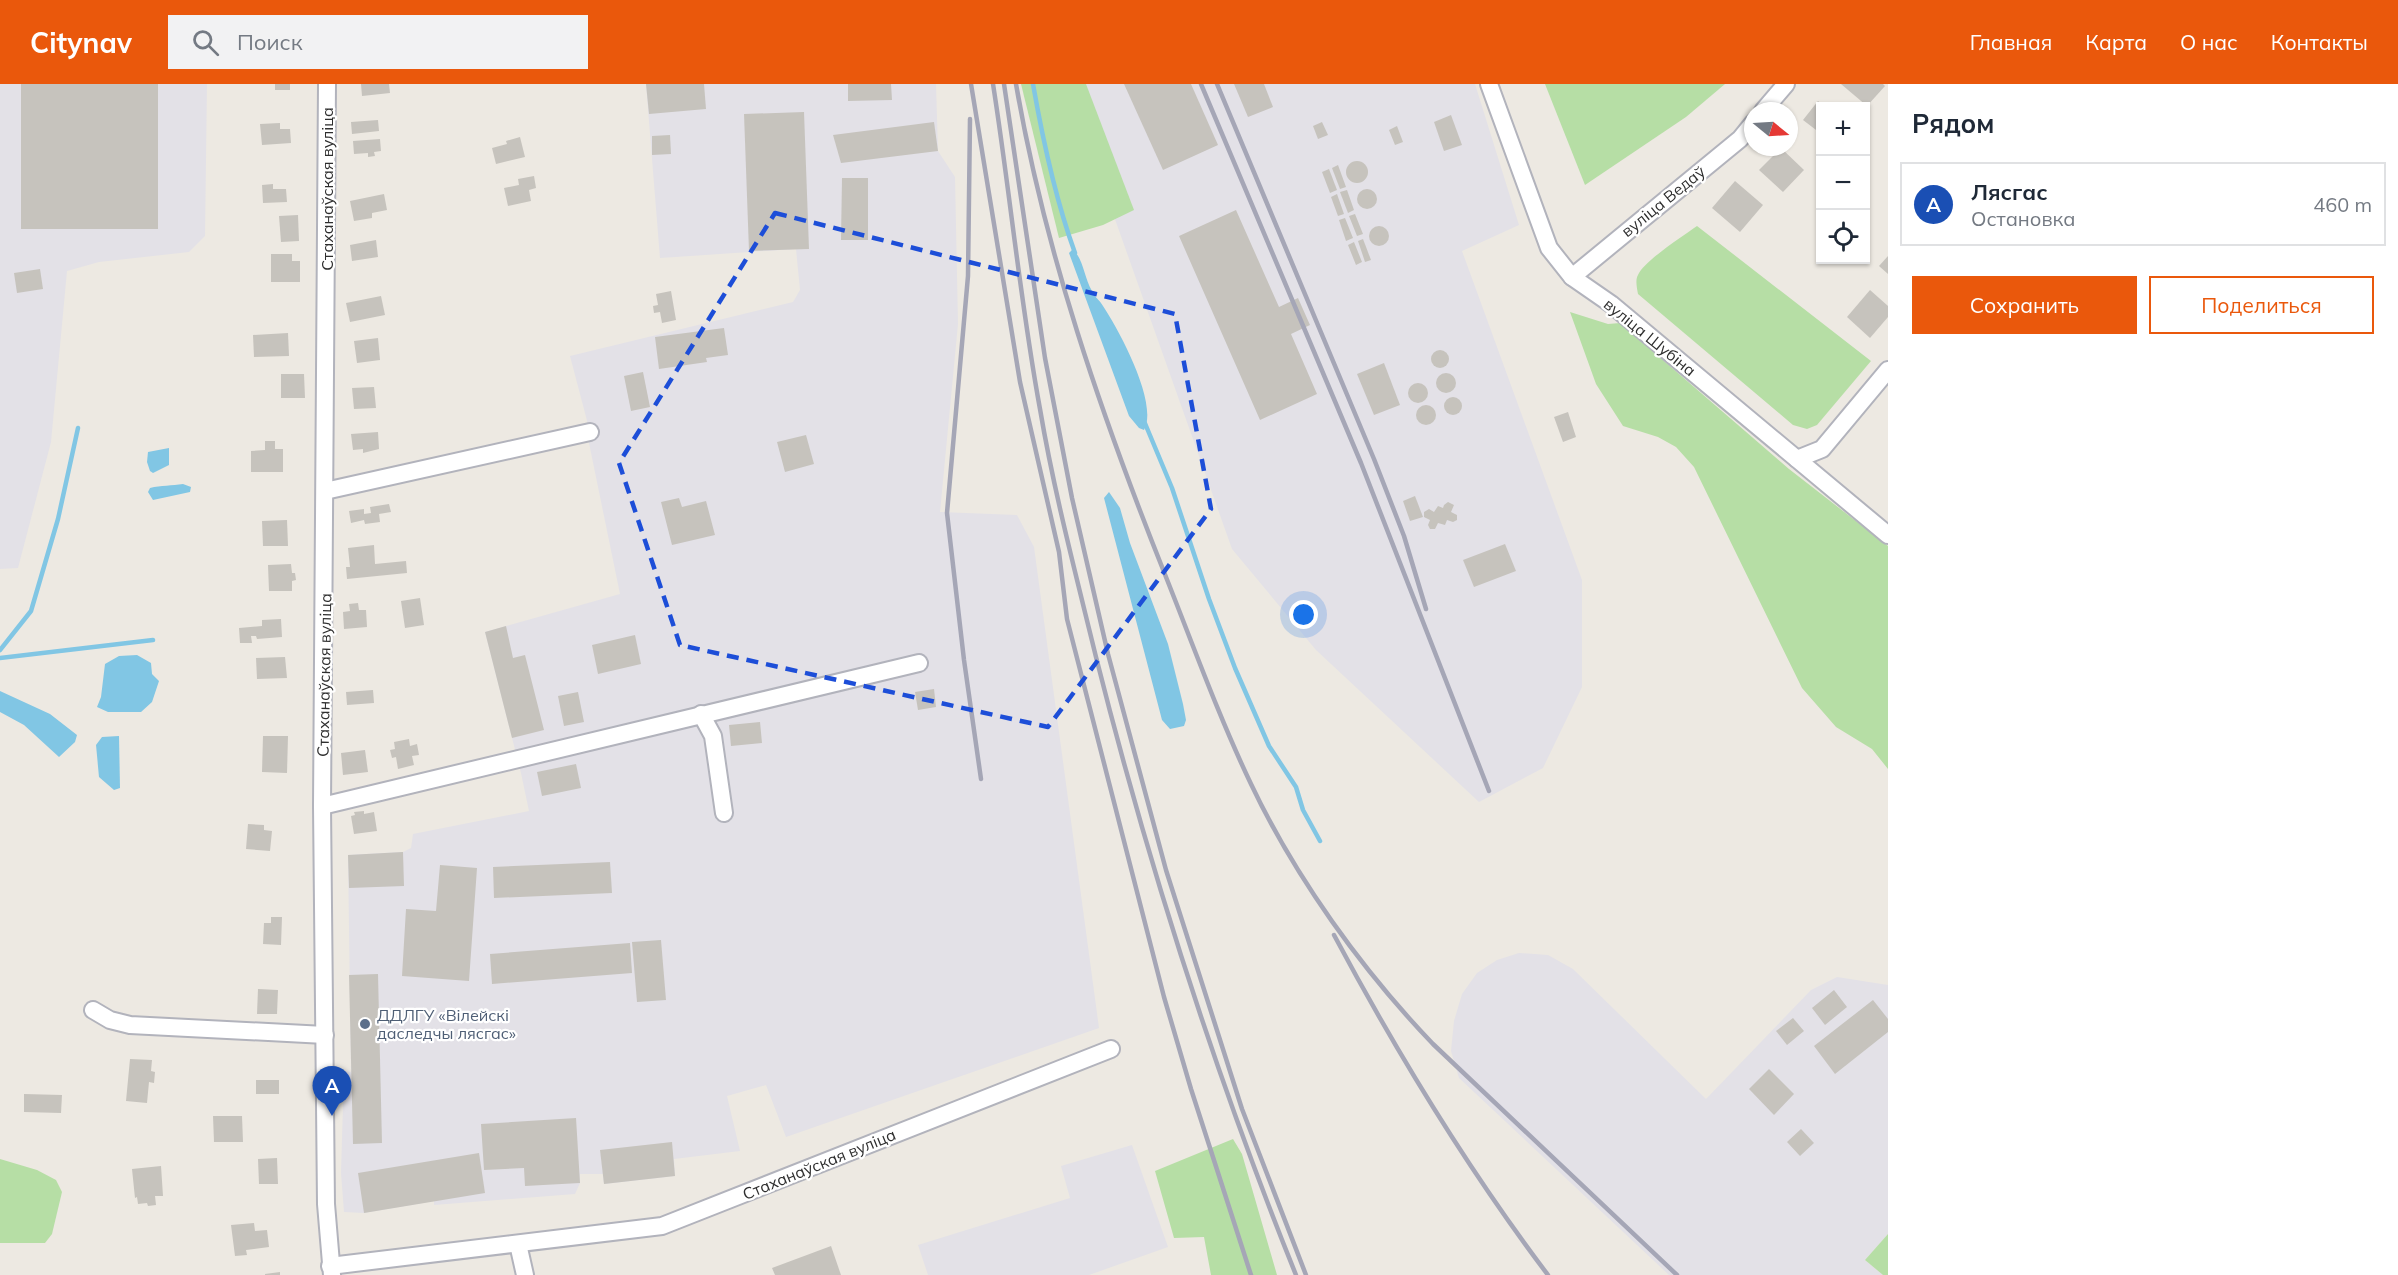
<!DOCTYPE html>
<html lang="ru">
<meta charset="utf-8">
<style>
:root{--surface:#fff;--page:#f2f2f3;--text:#1f2937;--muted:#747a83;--line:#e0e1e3;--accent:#ea580c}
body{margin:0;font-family:Mulish,sans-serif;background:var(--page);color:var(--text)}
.controls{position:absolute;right:18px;top:18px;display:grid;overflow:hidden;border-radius:0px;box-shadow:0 2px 4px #0004}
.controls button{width:54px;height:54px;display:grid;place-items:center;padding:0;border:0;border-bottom:2px solid var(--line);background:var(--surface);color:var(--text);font:30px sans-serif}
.compass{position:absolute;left:1744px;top:18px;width:54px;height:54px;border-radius:50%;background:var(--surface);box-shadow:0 2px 4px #0004;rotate:108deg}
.you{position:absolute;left:1304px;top:531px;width:21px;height:21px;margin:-15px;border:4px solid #fff;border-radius:50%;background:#1a73e8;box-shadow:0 0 0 9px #1a73e833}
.badge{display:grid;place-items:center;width:39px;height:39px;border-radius:50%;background:var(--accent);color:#fff;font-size:20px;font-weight:700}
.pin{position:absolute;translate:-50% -50px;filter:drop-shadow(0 2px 3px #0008)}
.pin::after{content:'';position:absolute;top:32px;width:21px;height:18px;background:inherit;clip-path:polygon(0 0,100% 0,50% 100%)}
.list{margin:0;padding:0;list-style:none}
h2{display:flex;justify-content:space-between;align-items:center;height:78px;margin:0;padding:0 24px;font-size:26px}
h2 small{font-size:20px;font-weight:400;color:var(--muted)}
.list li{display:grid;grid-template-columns:39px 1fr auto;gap:18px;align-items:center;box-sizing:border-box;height:84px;margin:0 12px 12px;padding:0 12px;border:2px solid var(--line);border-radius:0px}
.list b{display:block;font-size:22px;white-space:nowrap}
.list p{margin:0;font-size:20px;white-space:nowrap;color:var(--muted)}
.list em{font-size:20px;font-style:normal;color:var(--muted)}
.actions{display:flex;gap:12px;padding:18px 24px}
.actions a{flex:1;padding:14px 0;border:2px solid var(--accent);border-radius:0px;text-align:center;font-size:21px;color:var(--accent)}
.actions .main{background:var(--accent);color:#fff}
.icon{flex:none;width:33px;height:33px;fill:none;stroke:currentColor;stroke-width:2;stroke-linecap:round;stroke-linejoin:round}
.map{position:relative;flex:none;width:1888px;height:1191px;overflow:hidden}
header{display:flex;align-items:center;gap:36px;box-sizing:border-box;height:84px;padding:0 30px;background:var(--accent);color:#fff}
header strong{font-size:28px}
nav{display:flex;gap:33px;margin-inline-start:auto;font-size:21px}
.search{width:420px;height:54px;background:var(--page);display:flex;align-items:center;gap:15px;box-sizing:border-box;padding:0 21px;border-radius:0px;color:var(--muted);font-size:22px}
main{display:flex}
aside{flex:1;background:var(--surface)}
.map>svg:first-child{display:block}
.industrial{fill:#e3e1e7}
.green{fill:#b6dea5}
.water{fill:#81c6e4}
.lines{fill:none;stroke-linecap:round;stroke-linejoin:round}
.stream{stroke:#81c6e4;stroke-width:4.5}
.building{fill:#c6c3bd}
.minor-casing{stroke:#b2b3bc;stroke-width:20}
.minor{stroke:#fff;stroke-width:16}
.rail{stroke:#a5a6b6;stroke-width:4.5}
.marked{fill:none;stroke:#1d4ed8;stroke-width:4.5;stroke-dasharray:12 8;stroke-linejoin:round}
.service-dot{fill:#5c6f8a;stroke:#fff;stroke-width:2}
.labels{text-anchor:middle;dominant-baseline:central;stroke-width:4.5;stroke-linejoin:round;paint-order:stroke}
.street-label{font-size:16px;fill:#2e2e2e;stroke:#fff}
.service-label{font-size:16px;fill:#4e5e75;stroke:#fff;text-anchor:start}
</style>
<header>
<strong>Citynav</strong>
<div class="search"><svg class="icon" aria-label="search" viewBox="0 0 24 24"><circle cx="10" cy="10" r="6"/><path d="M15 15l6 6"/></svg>Поиск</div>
<nav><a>Главная</a><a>Карта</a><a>О нас</a><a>Контакты</a></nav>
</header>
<main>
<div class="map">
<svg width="1888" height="1191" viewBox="0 0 1888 1191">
<rect width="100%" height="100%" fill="#ede9e2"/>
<g class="industrial">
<polygon points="0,0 207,0 205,152 189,168 99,178 67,187 51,358 18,484 0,485"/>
<polygon points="646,0 936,0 938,67 955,93 958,240 940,428 1017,431 1034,463 1099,944 786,1053 766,1001 727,1012 740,1067 674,1075 675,1092 604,1100 603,1090 580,1090 580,1099 575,1110 434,1121 434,1117 364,1129 344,1128 341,1089 344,987 351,988 348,771 403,768 411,764 413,750 529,727 521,689 485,548 620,510 589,359 590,348 570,272 793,218 800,206 796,165 660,174"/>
<polygon points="1067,0 1475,0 1519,141 1462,167 1582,496 1582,603 1543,684 1479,718 1316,566 1232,465"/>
<polygon points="1519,869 1548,871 1573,885 1706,1015 1811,906 1837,893 1888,901 1888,1150 1865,1176 1883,1191 1669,1191 1459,994 1451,967 1454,937 1462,910 1477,889 1497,876"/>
<polygon points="1132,1061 1168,1163 1089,1191 928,1191 918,1161 1070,1114 1061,1082"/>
</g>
<g class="green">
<polygon points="1021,0 1086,0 1134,126 1103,141 1059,154"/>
<polygon points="1545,0 1725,0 1686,33 1585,101"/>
<path d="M1697 142 1871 277 1817 341 1807 345 1793 341 1638 210C1637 204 1635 196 1638 191 1644 177 1683 152 1697 142Z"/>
<polygon points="1570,228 1608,240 1620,239 1789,385 1888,462 1888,685 1872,665 1836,643 1802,604 1694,383 1676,363 1658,353 1623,342 1596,300"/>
<polygon points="1233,1055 1242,1070 1277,1191 1211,1191 1204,1153 1174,1154 1155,1087"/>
<polygon points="0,1075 37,1086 56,1096 62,1108 52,1150 45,1159 0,1159"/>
<polygon points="1888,1150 1888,1191 1883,1191 1865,1176"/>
</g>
<g class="water">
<path d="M1073 165C1084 177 1084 193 1092 207 1094 213 1100 216 1103 222 1119 246 1159 320 1144 346L1139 344 1129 332 1069 169Z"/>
<polygon points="169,364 169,381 153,389 150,387 147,378 148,368"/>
<path d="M183 400 191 403 190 408 153 416 148 408 150 404C161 401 172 402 183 400Z"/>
<polygon points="1109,408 1120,424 1130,459 1168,560 1183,620 1186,636 1184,642 1170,645 1162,636 1104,414"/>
<polygon points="137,571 151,579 152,590 159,597 152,618 141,628 108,628 97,623 101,613 105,580 119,572"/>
<polygon points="0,607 50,630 77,651 75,658 59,673 24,641 0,628"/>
<polygon points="119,652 120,704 114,706 99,693 96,661 102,653"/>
</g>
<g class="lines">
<g class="stream">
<path d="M1033 0C1043 57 1055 114 1075 169"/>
<polyline points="1144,337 1172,404 1209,515 1235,584 1269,662 1296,703 1303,726 1320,757"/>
<polyline points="0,566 31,527 58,435 78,344"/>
<polyline points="0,574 153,556"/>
</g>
</g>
<g class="building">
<rect x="21" y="0" width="137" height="145"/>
<rect x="275" y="0" width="15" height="6"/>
<polygon points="361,0 389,0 390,9 362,12"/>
<polygon points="646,0 704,0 706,25 649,30"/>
<polygon points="848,0 891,0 892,16 848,17"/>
<polygon points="1124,0 1191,0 1218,61 1163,86"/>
<polygon points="1234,0 1264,0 1273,23 1248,33"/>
<polygon points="1841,0 1883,0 1885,2 1867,22"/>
<polygon points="1818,17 1824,22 1820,22 1820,49 1803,36"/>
<polygon points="804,28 809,165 749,167 744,30"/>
<polygon points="1451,31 1462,61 1444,67 1434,38"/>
<polygon points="378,36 379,47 352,50 351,38"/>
<polygon points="934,38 938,67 841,79 833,51"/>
<polygon points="1322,38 1328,51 1318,55 1313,42"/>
<polygon points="280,39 280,45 290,45 291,59 262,61 260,40"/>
<polygon points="1397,42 1403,58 1395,61 1389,46"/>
<polygon points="670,51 671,70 652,71 652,52"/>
<polygon points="520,53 525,73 496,80 492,64 507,60 506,57"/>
<polygon points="380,55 381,67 374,68 375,72 368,73 368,69 354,70 353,57"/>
<polygon points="1781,64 1804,86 1783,108 1759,86"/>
<circle cx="1357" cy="88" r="11"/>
<polygon points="1338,81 1346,103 1340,105 1332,84"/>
<polygon points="1329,85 1337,106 1330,109 1322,88"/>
<polygon points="534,92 536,104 529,106 531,117 508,122 504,104 519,101 518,95"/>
<polygon points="842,94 868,94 868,156 841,156"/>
<polygon points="1735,97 1763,121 1740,148 1712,124"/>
<polygon points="273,100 273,105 286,105 287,118 263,119 262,101"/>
<circle cx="1367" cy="115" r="10"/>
<polygon points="1347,106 1354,126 1348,129 1340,108"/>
<polygon points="384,110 387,126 372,129 372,134 354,137 350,117"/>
<polygon points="1337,110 1344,130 1338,132 1331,113"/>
<polygon points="1236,126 1279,223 1298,214 1310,241 1291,250 1317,310 1260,336 1179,152"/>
<polygon points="1355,130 1363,150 1357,152 1349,132"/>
<polygon points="298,131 299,157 281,158 279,132"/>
<polygon points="1345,134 1353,154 1346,157 1339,136"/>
<circle cx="1379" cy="152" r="10"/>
<polygon points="1363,155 1371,176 1365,178 1358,157"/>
<polygon points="376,156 378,173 352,177 350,161"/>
<polygon points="1354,158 1362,178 1356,181 1348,161"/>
<polygon points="271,170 292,170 292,177 300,177 300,198 271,198"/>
<polygon points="1888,172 1888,190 1879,182"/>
<polygon points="40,185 43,205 17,209 14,189"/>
<polygon points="1870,206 1888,222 1888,233 1870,254 1847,233"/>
<polygon points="671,207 676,236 662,239 660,228 654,229 653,222 658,221 656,210"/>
<polygon points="381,212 385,231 350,238 346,219"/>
<polygon points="724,244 728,271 706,274 707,278 659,285 655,253"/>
<polygon points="288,249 289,272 254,273 253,251"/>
<polygon points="378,254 380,276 357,279 354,257"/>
<circle cx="1440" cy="275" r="9"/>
<polygon points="1384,279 1400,321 1374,331 1357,290"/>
<polygon points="643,288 650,323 631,327 624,292"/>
<circle cx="1446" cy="299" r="10"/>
<polygon points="281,290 304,290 305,314 281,314"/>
<circle cx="1418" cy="309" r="10"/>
<polygon points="374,303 376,324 354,325 352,304"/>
<circle cx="1453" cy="322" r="9"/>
<circle cx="1426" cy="331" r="10"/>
<polygon points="1568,328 1576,353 1563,358 1554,333"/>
<polygon points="378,348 379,365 363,369 363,365 353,366 351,350"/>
<polygon points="806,351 814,380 785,388 777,358"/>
<polygon points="265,357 275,357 275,365 283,365 283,388 251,388 251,367 265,366"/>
<polygon points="1415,412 1423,433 1410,437 1403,417"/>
<polygon points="679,414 682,423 706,417 715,451 672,461 661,418"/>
<polygon points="1448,418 1454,421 1451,428 1457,431 1457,436 1453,438 1447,436 1445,441 1438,439 1435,445 1430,445 1428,441 1430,436 1424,433 1424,428 1429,425 1434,428 1438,422 1443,424 1444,421"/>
<polygon points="389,420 391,428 379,430 380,438 365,440 364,436 351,439 349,427 364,425 364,430 371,429 370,423"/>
<polygon points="287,436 288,462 263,462 262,437"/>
<polygon points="1505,460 1516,487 1474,503 1463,476"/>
<polygon points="374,461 375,480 406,477 407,489 347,495 346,483 350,483 348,464"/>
<polygon points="291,480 292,489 295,489 296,496 292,497 292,507 269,507 268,481"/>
<polygon points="420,514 424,541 405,544 401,517"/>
<polygon points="358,519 359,526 366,526 367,543 344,545 343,528 350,527 349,520"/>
<polygon points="281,535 282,553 257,555 256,552 251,552 252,559 240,559 239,544 262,542 262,536"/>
<polygon points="506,542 513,574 525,571 544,646 512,654 485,548"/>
<polygon points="635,551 641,580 598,590 592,561"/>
<polygon points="285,573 287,594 257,595 256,574"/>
<polygon points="934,605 936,623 918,626 915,608"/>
<polygon points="373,606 374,619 347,621 346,608"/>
<polygon points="578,608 584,638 564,642 558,612"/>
<polygon points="760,638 762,659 731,662 729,641"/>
<polygon points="263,652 288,652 287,689 262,688"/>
<polygon points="409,655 410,662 417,660 419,671 412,672 414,681 398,685 396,673 392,674 390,666 395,665 394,658"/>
<polygon points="365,666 368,688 343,691 341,669"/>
<polygon points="576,680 581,704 542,712 537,688"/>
<polygon points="364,727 364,730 374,728 377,747 354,750 351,732 355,731 354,728"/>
<polygon points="248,740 264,741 264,746 272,747 270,767 246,765"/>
<polygon points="403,768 404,802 349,804 348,771"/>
<polygon points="610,778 612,809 494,814 493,783"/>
<polygon points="440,781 477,784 469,897 402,892 406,825 436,827"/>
<polygon points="271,833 282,833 281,861 263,860 264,839 271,839"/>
<polygon points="661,856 666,916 637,918 632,858"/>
<polygon points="630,859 632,889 492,900 490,870"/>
<polygon points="378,890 382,1059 353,1060 349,891"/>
<polygon points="258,905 278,906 277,930 257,930"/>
<polygon points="1834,906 1847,923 1825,941 1812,924"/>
<polygon points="1873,916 1888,935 1888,948 1835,990 1814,962"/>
<polygon points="1793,934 1804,947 1787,961 1776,947"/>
<polygon points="130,975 152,976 151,987 155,988 154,999 149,998 147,1019 126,1017"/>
<polygon points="1769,985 1794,1010 1774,1031 1749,1005"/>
<rect x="256" y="996" width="23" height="14"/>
<polygon points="24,1010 62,1011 61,1029 24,1028"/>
<polygon points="213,1032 242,1032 243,1058 214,1058"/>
<polygon points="576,1034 580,1099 525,1102 524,1084 484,1086 481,1040"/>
<polygon points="1801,1045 1814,1059 1800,1072 1787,1058"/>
<polygon points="672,1058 675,1092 604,1100 600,1066"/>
<polygon points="479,1069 485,1109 364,1129 358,1089"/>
<polygon points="277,1074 278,1100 259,1100 258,1075"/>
<polygon points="161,1082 163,1112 155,1112 156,1121 148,1122 147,1119 138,1120 137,1113 135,1114 132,1085"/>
<polygon points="254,1139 255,1147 267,1146 269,1163 246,1166 247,1171 235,1172 231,1141"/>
<polygon points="831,1162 841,1191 775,1191 772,1184"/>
<polygon points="280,1188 280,1191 265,1191 265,1190"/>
</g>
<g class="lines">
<g class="minor-casing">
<g id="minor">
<polyline points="327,0 322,722 326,1120 332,1191"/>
<polyline points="1489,0 1549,164 1572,193 1611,220 1888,451"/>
<polyline points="1763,27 1786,0"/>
<polyline points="1572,193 1740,55 1753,39"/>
<polyline points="1797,375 1822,365 1888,286"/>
<polyline points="325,407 590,348"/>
<polyline points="701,630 713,652 724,729"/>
<polyline points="322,722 919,579"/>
<polyline points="93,926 110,936 130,941 325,951"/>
<polyline points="518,1160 525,1191"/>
<polyline points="330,1182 662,1142 1111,965"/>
</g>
</g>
<use href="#minor" class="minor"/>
<g class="rail">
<polyline points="971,0 1020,298 1059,468 1067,535 1164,913 1191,1005 1251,1191"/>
<path d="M993 0C1010 108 1020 217 1040 325 1054 408 1076 491 1096 573 1149 783 1215 990 1296 1191"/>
<polyline points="1004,0 1045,274 1072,414 1108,570 1166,786 1242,1025 1306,1191"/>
<path d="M1016 0C1045 168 1101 330 1164 488 1192 558 1218 631 1251 700 1295 793 1362 886 1433 960L1677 1191"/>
<polyline points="1201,0 1361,379 1489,707"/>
<polyline points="1217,0 1374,375 1404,452 1426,525"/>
<polyline points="970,35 968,192 947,429 964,576 981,695"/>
<path d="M1334 851C1397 969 1467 1084 1548 1191"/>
</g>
</g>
<path class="marked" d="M775 129 1175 230 1211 425 1048 643 680 561 619 379Z"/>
<circle class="service-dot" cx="365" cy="940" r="6"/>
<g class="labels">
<g class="street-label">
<text transform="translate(327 105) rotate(-90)">Стаханаўская вуліца</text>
<text transform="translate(1663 117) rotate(-39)">вуліца Ведаў</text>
<text transform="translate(1650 253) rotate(39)">вуліца Шубіна</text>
<text transform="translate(324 591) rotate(-89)">Стаханаўская вуліца</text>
<text transform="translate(819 1080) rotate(-22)">Стаханаўская вуліца</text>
</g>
<g class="service-label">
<text x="377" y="931">ДДЛГУ «Вілейскі<tspan x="377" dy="18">даследчы лясгас»</tspan></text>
</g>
</g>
</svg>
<div class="controls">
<button>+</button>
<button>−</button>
<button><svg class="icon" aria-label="locate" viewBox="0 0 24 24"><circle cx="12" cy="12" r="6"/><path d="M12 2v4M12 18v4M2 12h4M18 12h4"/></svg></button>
</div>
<svg class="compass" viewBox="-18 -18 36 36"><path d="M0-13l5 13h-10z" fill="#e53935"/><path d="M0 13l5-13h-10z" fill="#747a83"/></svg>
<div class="you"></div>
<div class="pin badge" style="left:332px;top:1032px;background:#1a4fb4">A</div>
</div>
<aside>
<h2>Рядом<small></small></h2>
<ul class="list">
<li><span class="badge" style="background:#1a4fb4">A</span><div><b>Лясгас</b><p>Остановка</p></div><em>460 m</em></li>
</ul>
<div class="actions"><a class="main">Сохранить</a><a>Поделиться</a></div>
</aside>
</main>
